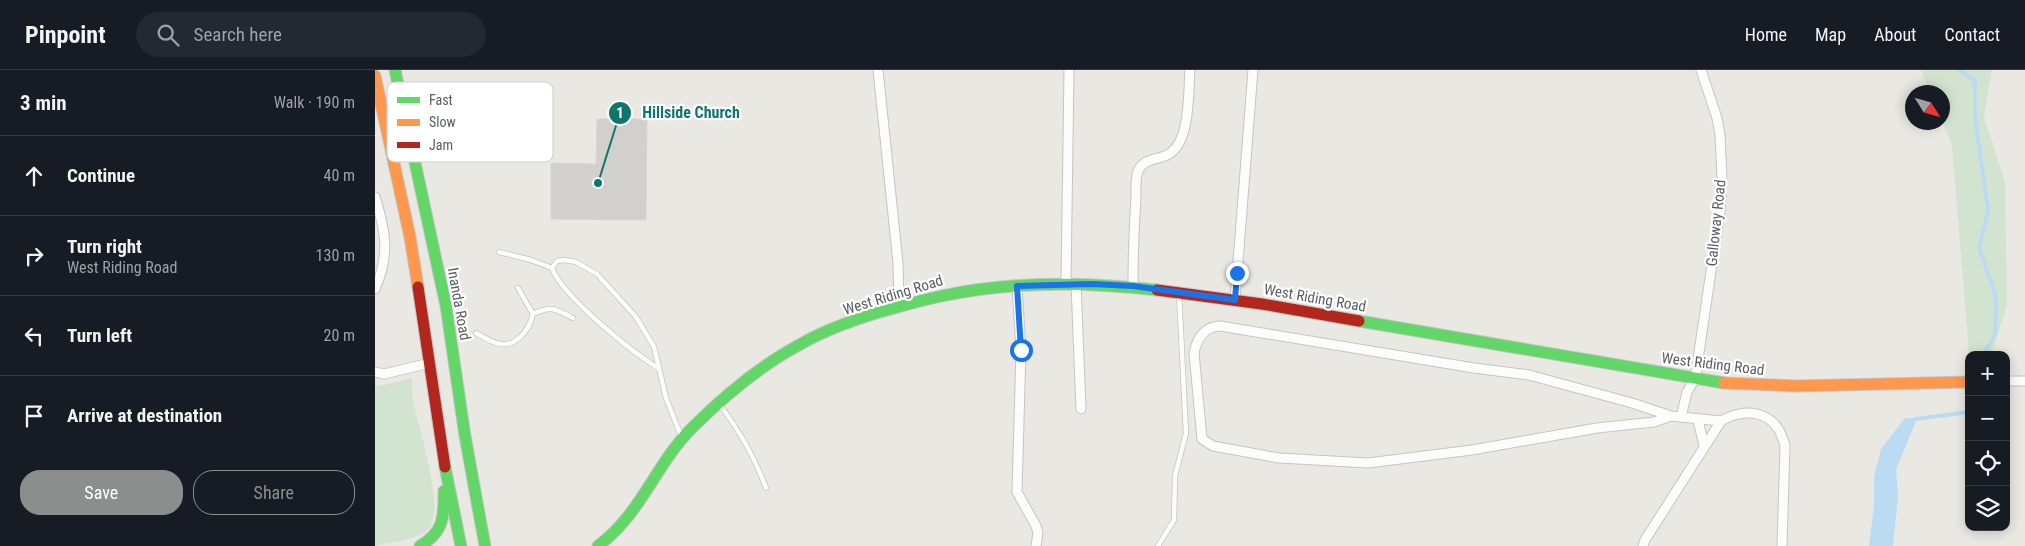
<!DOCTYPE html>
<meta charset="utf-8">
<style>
:root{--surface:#171b24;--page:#242831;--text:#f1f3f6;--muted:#9ea1a6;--line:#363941;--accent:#8c8e8e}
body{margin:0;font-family:"Roboto Condensed",sans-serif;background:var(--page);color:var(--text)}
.controls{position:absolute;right:15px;bottom:15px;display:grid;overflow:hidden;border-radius:10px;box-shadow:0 2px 12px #0003}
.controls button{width:45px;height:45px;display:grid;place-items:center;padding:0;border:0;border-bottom:1px solid var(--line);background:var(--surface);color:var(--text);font:25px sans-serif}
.compass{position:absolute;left:1530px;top:15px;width:45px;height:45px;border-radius:50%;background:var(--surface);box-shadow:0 2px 12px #0003;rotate:127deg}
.stop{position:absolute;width:15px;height:15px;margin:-11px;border:4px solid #1a73e8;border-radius:50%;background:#fff}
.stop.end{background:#1a73e8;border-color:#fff;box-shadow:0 1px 5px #0008}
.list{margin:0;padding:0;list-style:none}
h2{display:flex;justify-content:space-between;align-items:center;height:65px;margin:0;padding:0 20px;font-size:21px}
h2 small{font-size:16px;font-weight:400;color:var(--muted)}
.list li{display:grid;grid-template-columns:32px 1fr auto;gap:15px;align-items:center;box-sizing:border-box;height:80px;padding:0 20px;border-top:1px solid var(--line)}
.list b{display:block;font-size:19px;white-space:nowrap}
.list p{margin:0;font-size:16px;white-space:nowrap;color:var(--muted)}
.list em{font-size:16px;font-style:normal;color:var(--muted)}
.actions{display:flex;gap:10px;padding:15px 20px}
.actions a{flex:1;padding:11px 0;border:1px solid var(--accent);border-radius:20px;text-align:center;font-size:18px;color:var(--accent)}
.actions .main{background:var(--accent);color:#fff}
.icon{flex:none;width:28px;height:28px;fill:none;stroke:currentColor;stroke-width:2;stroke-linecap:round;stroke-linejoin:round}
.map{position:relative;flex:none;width:1650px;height:476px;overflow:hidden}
header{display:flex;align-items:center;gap:30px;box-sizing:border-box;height:70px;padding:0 25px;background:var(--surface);border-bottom:1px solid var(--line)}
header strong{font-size:24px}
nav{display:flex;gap:28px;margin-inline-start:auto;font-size:18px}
.search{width:350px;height:45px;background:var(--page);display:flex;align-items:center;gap:12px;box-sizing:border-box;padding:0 18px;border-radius:28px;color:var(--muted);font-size:19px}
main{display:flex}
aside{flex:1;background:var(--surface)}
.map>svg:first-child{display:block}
.green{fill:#d2e4cf}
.water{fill:#badbf1}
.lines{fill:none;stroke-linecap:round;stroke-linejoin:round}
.stream{stroke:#badbf1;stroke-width:4}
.building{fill:#d1d0cd;stroke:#d8d6d2}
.lane-casing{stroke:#c5c5c4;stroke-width:6}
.street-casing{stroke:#c5c5c4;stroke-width:11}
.fast-casing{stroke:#c5c5c5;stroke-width:13}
.slow-casing{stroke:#c5c5c5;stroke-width:13}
.jam-casing{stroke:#c5c5c5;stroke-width:13}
.lane{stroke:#fcfcfb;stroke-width:4.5}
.street{stroke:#fcfcfb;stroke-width:9}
.fast{stroke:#63d668;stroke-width:11}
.slow{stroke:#ff974d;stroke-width:11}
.jam{stroke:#b3261e;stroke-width:11}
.route{stroke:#1a73e8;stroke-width:6}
.labels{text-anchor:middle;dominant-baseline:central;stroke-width:4.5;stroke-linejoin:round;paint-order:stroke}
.street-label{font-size:15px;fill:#5a5d61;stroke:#fff}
.key{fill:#fff;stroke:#ceced0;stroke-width:1}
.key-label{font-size:14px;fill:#5a5d61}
.leader{fill:none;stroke:#0f766e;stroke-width:2}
.callout-dot{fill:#0f766e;stroke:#fff;stroke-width:2}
.mark-label{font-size:15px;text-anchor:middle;font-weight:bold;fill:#fff}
.callout-label{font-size:16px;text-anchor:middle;font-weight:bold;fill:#0f766e;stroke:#fff;stroke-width:4.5;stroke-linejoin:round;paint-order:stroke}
</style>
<header>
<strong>Pinpoint</strong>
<div class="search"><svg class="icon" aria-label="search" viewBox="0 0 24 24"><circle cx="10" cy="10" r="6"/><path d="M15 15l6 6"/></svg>Search here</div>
<nav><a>Home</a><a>Map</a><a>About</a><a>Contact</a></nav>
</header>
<main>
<aside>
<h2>3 min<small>Walk · 190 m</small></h2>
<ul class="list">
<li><svg class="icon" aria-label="ahead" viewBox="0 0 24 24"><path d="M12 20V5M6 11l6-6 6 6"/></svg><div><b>Continue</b></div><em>40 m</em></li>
<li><svg class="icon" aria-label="right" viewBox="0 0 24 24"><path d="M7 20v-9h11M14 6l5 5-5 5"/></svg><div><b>Turn right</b><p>West Riding Road</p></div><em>130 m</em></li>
<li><svg class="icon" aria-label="left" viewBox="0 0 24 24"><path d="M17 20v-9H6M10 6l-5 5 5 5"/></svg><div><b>Turn left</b></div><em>20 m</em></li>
<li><svg class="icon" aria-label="arrive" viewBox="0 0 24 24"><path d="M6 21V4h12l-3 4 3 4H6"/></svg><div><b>Arrive at destination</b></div></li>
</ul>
<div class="actions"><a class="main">Save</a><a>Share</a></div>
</aside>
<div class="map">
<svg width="1650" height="476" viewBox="0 0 1650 476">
<rect width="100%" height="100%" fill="#e9e8e3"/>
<g class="green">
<polygon points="1546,0 1617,0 1609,47 1630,112 1632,235 1617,282 1608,284 1594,283 1577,76 1568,52 1568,22 1555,22"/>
<path d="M37 308C37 317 37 326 39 335 44 361 70 436 54 458 45 470 14 472 0 476V317Z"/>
</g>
<polygon class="water" points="1530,348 1540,349 1540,354 1521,399 1523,426 1518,476 1494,476 1499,435 1499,407 1506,379"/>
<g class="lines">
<g class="stream">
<polyline points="1584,0 1600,11 1600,48 1613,140 1604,178 1621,227 1620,265 1608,285"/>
<polyline points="1538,351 1540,349 1594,342"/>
</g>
</g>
<polygon class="building" points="222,49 272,49 271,150 176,149 176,93 221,94"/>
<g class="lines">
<g class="lane-casing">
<g id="lane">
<polyline points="124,182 156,190 177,198"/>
<path d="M158 244C177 235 180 239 198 248"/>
<path d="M101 263C115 271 130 281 144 268 151 262 156 253 158 244L143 218"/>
<path d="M283 298C257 282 187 226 177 198L182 191 190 190 201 192 222 204 261 247 279 277 291 328 306 366"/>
<path d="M345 335C364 360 380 388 391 418"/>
<polyline points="783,476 799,450 800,406 811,363 804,223"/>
</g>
</g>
<g class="street-casing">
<g id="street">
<polyline points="503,0 523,193 524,235"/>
<polyline points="1326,0 1342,48 1345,65 1347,108 1345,141 1320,309 1312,322 1306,347 1346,351"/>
<path d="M0 127C11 162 15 185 0 219"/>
<polyline points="691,214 694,0"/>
<polyline points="701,214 706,339"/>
<polyline points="642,216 646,280 642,422 661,456 663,463 661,476"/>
<path d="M758 216C758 186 759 157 761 128 761 119 760 109 763 101 769 88 782 90 792 85 816 74 813 23 815 0"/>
<polyline points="860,230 878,0"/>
<polyline points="0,302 9,304 55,293"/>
<polyline points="1631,311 1650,311"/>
<path d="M1296 346 1279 352 1222 358 1097 380 993 393 904 388 838 376 827 369 819 283C822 268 829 257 845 256L1099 298 1154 305 1257 333 1296 346 1306 347"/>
<polyline points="1323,350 1329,376"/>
<path d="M1268 476 1270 470 1346 351C1365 340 1390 338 1404 360 1406 364 1408 370 1410 375L1407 476"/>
</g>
</g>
<g class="fast-casing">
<g id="fast">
<polyline points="20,0 71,236 90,366 110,476"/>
<polyline points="984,251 1349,313"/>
<polyline points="70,397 86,476"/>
<path d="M45 476C69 462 69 447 69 421"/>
<path d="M223 476C267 443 280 395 317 358 348 327 385 296 424 275 455 257 489 246 523 237 537 233 552 229 567 226 636 211 711 212 782 220"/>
</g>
</g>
<g class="slow-casing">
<g id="slow">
<polyline points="0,6 35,167 43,217"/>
<polyline points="1349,313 1422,316 1594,312"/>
</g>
</g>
<g class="jam-casing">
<g id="jam">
<polyline points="43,217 70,397"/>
<polyline points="782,220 887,234 984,251"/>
</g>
</g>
<use href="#lane" class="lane"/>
<use href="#street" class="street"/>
<use href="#fast" class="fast"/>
<use href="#slow" class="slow"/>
<use href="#jam" class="jam"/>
</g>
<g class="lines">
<polyline class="route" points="646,280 642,216 716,214 758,216 860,230 862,203"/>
</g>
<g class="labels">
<g class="street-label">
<text transform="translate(1341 153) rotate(-84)">Galloway Road</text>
<text transform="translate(518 225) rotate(-17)">West Riding Road</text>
<text transform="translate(940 228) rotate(10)">West Riding Road</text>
<text transform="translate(84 234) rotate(80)">Inanda Road</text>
<text transform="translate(1338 294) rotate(7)">West Riding Road</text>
</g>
</g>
<rect x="12" y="12" width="166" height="80" rx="8" class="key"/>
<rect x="22" y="27" width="23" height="6" fill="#63d668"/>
<rect x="22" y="49" width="23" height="7" fill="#ff974d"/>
<rect x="22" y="72" width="23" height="6" fill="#b3261e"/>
<g class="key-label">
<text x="54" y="35">Fast</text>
<text x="54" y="57">Slow</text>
<text x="54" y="80">Jam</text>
</g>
<path class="leader" d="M223 113L245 43"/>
<g class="callout-dot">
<circle cx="223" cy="113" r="5"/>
<circle cx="245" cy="43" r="12"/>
</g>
<g class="mark-label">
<text x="245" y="48">1</text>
</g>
<g class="callout-label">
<text x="316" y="48">Hillside Church</text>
</g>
</svg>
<div class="controls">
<button>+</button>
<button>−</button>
<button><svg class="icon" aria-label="locate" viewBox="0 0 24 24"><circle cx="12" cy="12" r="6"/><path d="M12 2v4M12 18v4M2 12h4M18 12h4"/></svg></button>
<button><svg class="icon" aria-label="layers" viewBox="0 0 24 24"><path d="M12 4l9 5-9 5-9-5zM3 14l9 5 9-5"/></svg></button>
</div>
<svg class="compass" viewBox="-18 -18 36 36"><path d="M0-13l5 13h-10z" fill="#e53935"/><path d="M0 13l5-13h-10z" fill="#9ea1a6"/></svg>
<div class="stop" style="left:646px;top:280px"></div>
<div class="stop end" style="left:862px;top:203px"></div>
</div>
</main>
